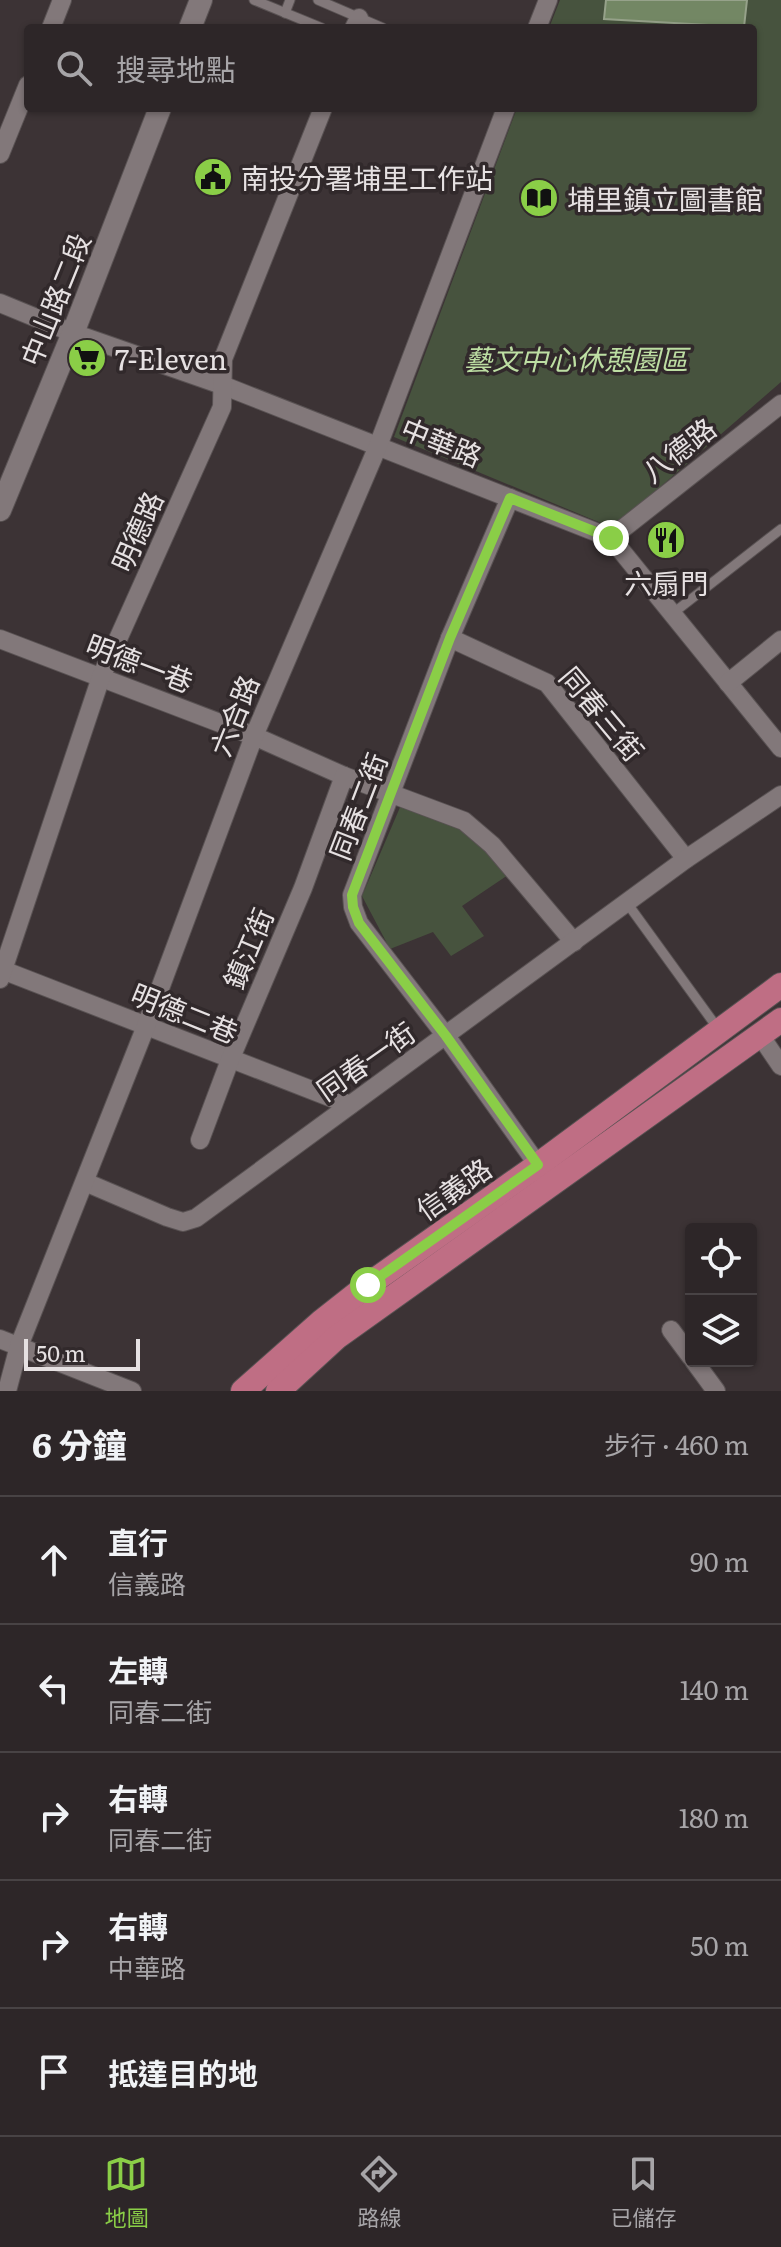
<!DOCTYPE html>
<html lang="zh-TW">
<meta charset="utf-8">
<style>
:root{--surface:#2d2628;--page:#393234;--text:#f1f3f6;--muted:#a7a5a8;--line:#484345;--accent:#8ace47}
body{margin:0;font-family:Literata,"Noto Sans TC",serif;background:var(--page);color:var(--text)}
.controls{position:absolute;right:24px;bottom:24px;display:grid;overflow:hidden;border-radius:8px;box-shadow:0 2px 6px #0004}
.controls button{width:72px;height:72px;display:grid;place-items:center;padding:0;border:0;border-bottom:2px solid var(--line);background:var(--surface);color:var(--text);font:40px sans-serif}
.scale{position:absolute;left:24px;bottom:20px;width:116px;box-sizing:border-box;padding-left:8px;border:4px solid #e6e1e2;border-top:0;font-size:22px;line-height:28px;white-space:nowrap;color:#e6e1e2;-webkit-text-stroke:6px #31292b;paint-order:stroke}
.stop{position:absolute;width:24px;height:24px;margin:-18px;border:6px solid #8ace47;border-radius:50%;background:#fff}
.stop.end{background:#8ace47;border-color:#fff;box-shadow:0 2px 8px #0008}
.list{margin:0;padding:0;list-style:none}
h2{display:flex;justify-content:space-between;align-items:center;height:104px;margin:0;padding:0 32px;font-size:34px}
h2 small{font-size:26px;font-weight:400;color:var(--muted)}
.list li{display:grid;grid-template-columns:52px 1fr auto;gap:24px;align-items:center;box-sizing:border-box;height:128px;padding:0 32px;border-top:2px solid var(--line)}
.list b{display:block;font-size:30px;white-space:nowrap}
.list p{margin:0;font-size:26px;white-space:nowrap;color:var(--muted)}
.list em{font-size:26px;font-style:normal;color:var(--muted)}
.icon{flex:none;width:44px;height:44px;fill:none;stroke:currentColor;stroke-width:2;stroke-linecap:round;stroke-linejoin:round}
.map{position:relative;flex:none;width:781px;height:1391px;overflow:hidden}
.search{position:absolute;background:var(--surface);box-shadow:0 2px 6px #0004;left:24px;right:24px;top:24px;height:88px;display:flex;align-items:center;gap:20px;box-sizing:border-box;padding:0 28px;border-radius:8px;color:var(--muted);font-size:30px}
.sheet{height:744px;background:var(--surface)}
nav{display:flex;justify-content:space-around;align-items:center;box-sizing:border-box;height:112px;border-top:2px solid var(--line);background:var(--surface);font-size:22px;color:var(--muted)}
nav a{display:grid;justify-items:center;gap:4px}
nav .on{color:var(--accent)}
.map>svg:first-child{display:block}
.green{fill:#47533e}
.water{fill:#738764;stroke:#96a28a;stroke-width:2}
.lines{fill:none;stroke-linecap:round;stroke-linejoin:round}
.service-casing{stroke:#595253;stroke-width:11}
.minor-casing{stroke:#595253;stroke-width:20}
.tertiary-casing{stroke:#595253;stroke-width:24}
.primary-casing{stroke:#595253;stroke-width:26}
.service{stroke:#82787a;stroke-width:9}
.minor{stroke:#82787a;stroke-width:18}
.tertiary{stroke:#82787a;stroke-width:22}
.primary{stroke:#bf6e84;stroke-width:24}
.route{stroke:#8ace47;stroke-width:10}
.labels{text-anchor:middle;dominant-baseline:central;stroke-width:7;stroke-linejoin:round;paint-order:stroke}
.poi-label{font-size:28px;fill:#e6e1e2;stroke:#31292b;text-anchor:start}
.street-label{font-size:28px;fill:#e6e1e2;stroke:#31292b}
.park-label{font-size:28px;font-style:italic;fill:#bddea3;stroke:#31292b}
</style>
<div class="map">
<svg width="781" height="1391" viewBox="0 0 781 1391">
<rect width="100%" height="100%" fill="#3c3335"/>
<g class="green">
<polygon points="560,0 781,0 781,382 613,528 394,437 517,108 753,108 753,28 549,28"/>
<polygon points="401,805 469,826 508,875 462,906 484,936 451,956 433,932 390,949 362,896"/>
</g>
<polygon class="water" points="606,0 747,0 744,27 604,19"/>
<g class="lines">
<g class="service-casing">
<g id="service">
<polyline points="254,0 322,28"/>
<polyline points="318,0 383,28"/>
<polyline points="285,13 290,0"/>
<polyline points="672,614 781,529"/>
<polyline points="627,903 719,1030"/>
</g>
</g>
<g class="minor-casing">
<g id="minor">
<polyline points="51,28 62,0"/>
<polyline points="354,28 359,18"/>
<polyline points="537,28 548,0"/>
<polyline points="0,154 28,85"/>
<polyline points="0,303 73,333 222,385 611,538 781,748"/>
<polyline points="510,498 450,638 352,895 353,907 359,923 446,1036 545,1175"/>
<polyline points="611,538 781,404"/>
<polyline points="450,638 547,683 686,859"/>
<polyline points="0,639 254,736 344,776 464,821 492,845 574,942"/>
<polyline points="728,683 781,640"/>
<polyline points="0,969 350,1105"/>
<polyline points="0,979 101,677 222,407 223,359 323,108"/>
<polyline points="760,1035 781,1066"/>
<polyline points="200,1140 230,1060 303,888 344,776"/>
<polyline points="85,1182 167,1217 183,1222 196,1218 686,859 781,795"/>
<polyline points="671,1330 691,1357"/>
<polyline points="0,1339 132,1391"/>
<polyline points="694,1361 716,1391"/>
<polyline points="7,1391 19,1346 146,1026 254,736 378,446 506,108"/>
</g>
</g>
<g class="tertiary-casing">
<g id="tertiary">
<polyline points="190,28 201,0"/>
<polyline points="0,510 73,333 160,108"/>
</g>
</g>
<g class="primary-casing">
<g id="primary">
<polyline points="243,1391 321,1322 368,1285 538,1165 781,985"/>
<polyline points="278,1391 337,1337 781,1020"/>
</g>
</g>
<use href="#service" class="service"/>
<use href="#minor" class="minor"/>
<use href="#tertiary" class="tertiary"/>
<use href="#primary" class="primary"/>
</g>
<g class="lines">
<polyline class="route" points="368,1285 538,1165 446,1036 359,923 353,907 352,895 450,638 510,498 611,538"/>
</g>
<defs>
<g id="civic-disc" transform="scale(2)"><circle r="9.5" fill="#8ace47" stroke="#31292b"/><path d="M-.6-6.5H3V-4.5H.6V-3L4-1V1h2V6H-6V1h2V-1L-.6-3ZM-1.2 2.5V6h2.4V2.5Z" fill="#111"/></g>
<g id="library-disc" transform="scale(2)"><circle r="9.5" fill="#8ace47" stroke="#31292b"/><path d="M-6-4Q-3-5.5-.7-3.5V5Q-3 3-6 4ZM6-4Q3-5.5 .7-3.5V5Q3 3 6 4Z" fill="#111"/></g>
<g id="supermarket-disc" transform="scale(2)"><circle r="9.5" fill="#8ace47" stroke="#31292b"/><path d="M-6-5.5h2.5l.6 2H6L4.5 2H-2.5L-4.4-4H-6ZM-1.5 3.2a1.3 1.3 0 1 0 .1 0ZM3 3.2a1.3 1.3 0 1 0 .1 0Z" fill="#111"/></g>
<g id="restaurant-disc" transform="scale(2)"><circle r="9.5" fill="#8ace47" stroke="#31292b"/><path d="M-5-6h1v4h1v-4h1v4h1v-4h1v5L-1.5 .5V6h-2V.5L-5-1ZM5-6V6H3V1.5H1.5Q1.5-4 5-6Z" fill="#111"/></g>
</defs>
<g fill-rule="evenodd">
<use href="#civic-disc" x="213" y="177"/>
<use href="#library-disc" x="539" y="198"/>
<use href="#supermarket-disc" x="87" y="358"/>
<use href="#restaurant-disc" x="666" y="540"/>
</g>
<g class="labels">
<g class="poi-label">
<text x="241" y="177">南投分署埔里工作站</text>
<text x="567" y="198">埔里鎮立圖書館</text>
<text x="115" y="358">7-Eleven</text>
<text x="666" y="582" text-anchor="middle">六扇門</text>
</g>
<g class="street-label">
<text transform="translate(54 299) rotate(-68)">中山路二段</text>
<text transform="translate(442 441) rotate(22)">中華路</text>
<text transform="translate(678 449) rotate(-38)">八德路</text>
<text transform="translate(136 531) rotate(-66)">明德路</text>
<text transform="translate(140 662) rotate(21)">明德一巷</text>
<text transform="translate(603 713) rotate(50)">同春三街</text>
<text transform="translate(233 715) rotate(-68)">六合路</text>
<text transform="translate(357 806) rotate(-69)">同春二街</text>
<text transform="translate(247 948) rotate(-67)">鎮江街</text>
<text transform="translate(185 1012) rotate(22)">明德二巷</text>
<text transform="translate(365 1060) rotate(-35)">同春一街</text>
<text transform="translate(453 1188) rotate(-35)">信義路</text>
</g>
<g class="park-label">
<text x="576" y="358">藝文中心休憩園區</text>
</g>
</g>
</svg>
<div class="controls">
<button><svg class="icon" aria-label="locate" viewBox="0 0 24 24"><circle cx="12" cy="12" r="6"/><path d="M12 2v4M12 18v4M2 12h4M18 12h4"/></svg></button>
<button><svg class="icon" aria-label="layers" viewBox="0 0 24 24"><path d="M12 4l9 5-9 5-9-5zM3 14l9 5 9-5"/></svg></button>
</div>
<div class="scale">50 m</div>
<div class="stop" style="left:368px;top:1285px"></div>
<div class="stop end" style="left:611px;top:538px"></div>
<div class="search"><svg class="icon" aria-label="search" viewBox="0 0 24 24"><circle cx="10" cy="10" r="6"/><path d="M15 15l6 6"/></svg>搜尋地點</div>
</div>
<section class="sheet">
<h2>6 分鐘<small>步行 · 460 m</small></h2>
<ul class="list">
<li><svg class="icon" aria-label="ahead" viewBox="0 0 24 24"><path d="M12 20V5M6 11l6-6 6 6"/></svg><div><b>直行</b><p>信義路</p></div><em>90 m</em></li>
<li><svg class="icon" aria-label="left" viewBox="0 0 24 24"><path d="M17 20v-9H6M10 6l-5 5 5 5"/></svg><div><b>左轉</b><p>同春二街</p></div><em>140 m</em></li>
<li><svg class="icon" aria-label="right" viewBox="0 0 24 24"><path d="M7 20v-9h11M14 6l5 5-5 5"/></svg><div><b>右轉</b><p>同春二街</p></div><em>180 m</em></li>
<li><svg class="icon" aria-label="right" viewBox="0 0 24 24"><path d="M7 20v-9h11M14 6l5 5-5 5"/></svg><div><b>右轉</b><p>中華路</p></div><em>50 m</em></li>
<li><svg class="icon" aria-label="arrive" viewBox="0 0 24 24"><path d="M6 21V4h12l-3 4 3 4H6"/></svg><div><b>抵達目的地</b></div></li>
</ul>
</section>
<nav>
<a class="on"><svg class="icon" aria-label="map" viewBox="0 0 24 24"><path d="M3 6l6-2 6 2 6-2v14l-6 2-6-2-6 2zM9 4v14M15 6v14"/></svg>地圖</a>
<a><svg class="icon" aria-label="directions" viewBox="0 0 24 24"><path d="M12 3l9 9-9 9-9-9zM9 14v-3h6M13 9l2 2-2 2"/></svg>路線</a>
<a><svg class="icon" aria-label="saved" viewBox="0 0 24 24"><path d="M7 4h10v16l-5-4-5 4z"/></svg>已儲存</a>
</nav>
